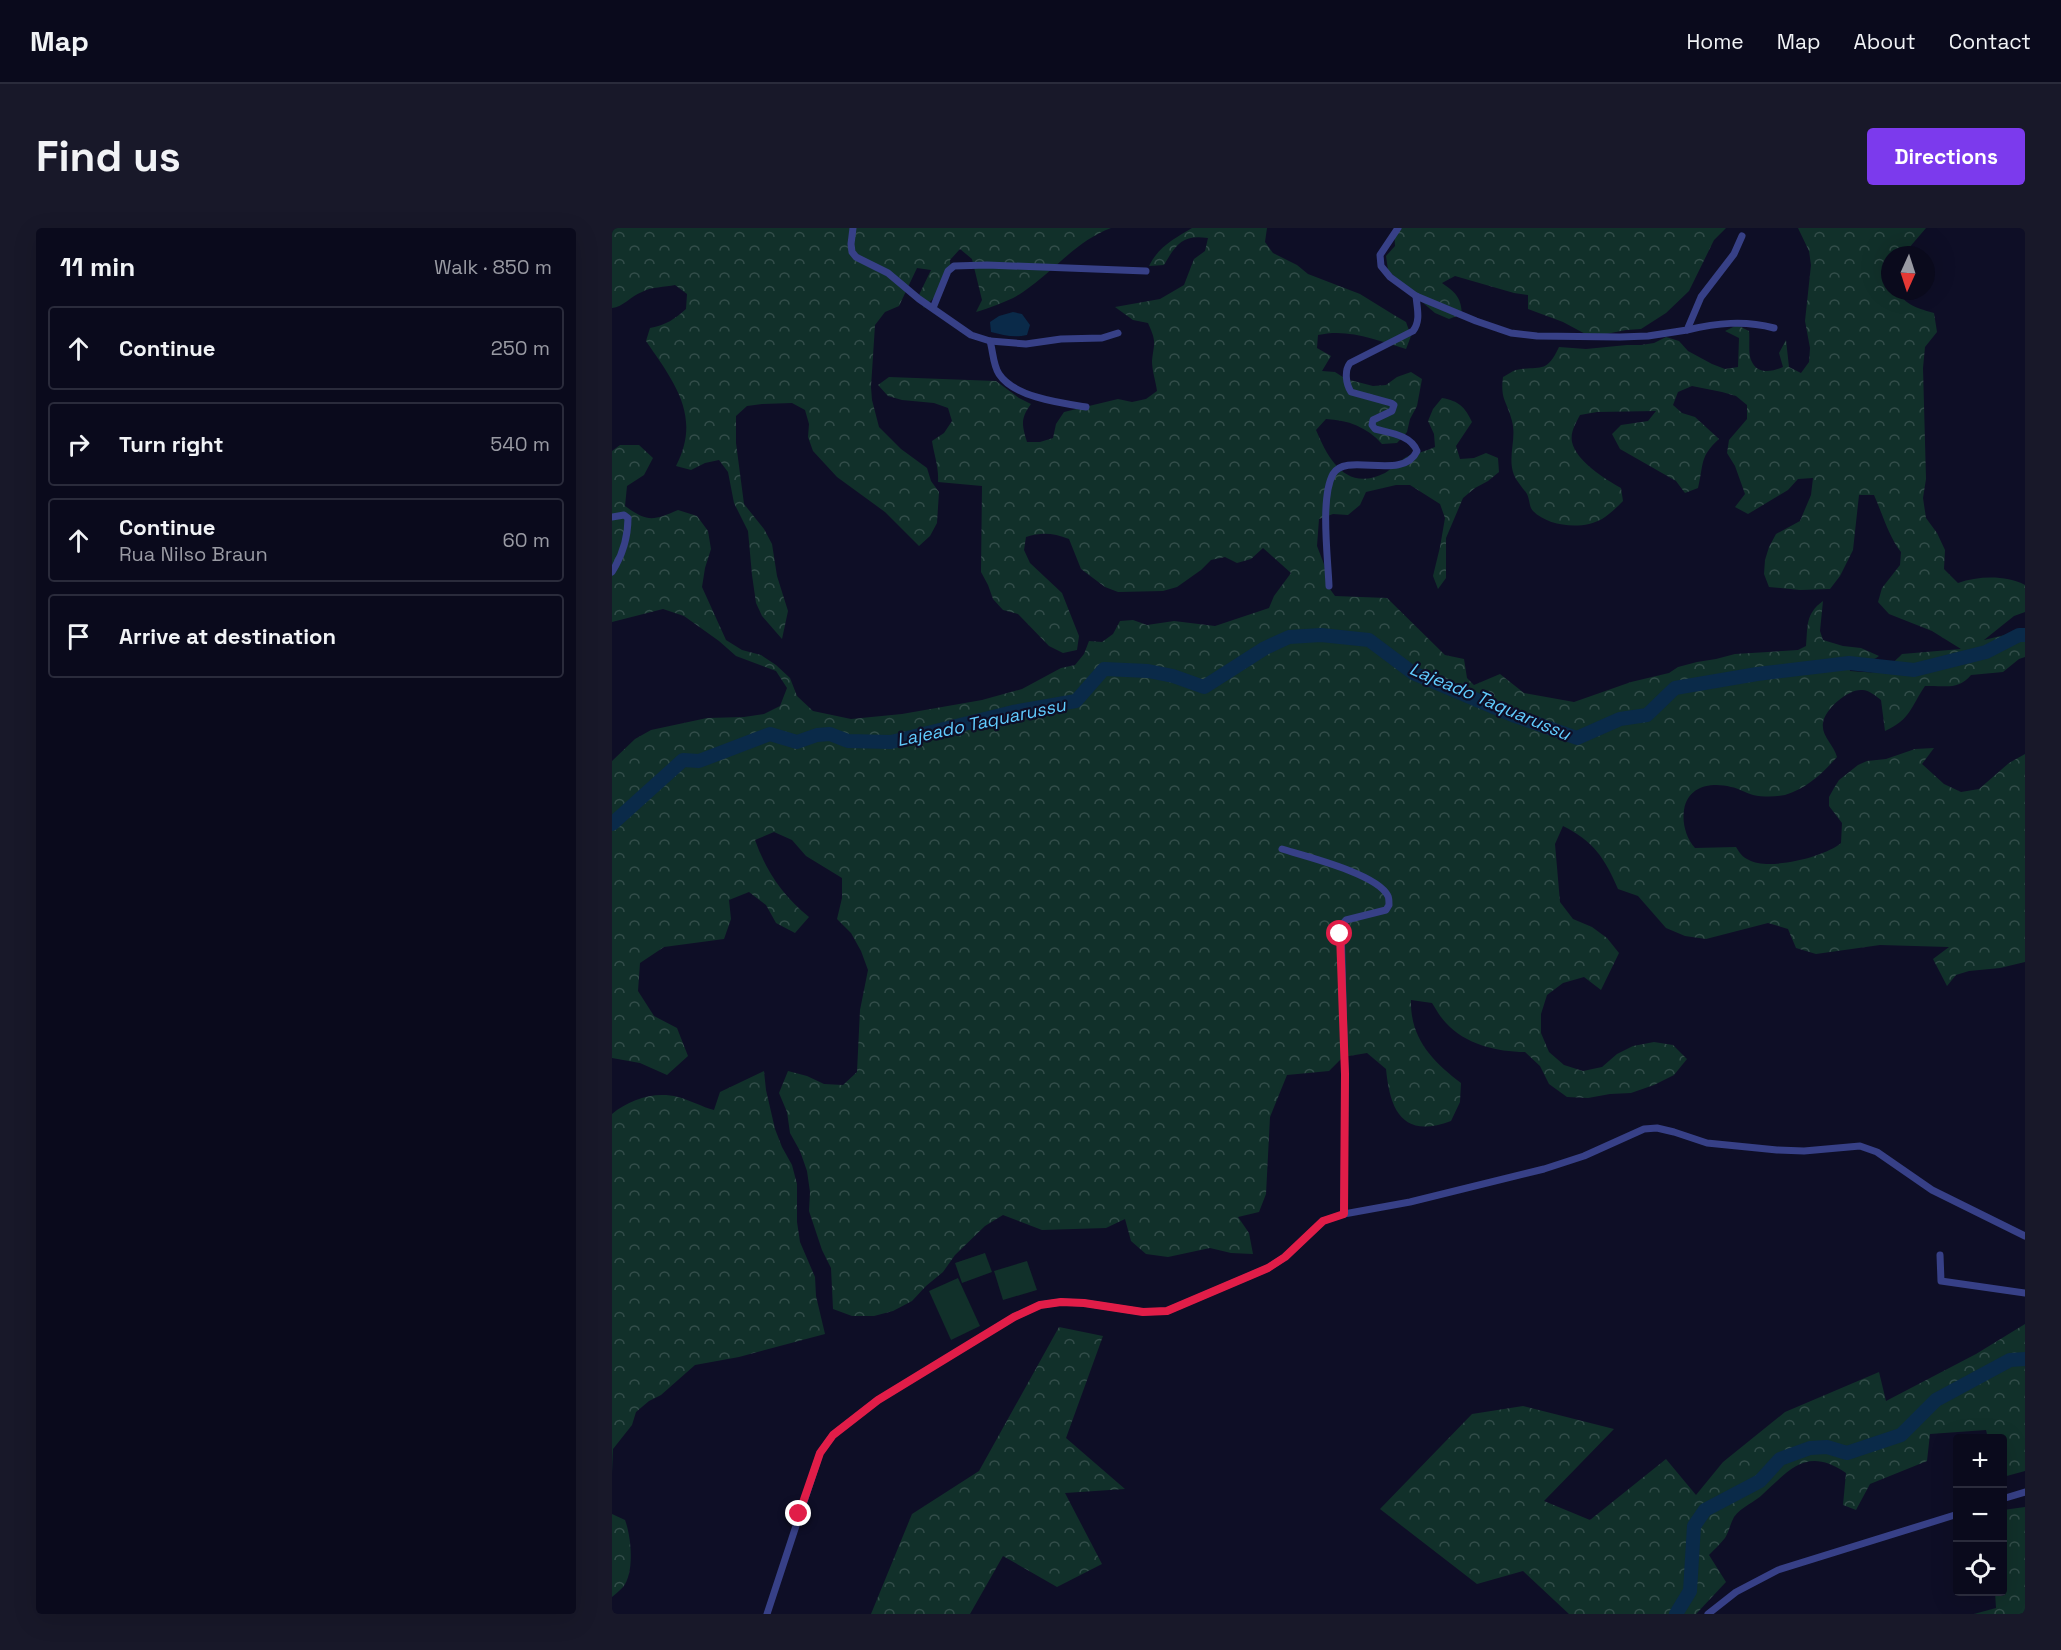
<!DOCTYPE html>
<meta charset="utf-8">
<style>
:root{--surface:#0a0a1c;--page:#181829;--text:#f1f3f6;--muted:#999aa3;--line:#2a2b3b;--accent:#7c3aed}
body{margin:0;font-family:"Space Grotesk",sans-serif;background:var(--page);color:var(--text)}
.controls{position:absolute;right:18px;bottom:18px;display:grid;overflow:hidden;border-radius:6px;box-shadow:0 6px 24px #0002}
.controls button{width:54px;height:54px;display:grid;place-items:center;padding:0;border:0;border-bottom:2px solid var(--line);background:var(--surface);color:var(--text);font:30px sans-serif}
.compass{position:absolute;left:1269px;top:18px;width:54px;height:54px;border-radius:50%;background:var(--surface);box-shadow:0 6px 24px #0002;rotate:183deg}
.stop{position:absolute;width:18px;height:18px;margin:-14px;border:4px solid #e11d48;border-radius:50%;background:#fff}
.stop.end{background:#e11d48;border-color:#fff;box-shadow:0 2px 6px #0008}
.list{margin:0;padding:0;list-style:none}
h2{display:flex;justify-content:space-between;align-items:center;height:78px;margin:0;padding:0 24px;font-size:26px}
h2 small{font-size:20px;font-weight:400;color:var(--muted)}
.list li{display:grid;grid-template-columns:39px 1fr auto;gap:18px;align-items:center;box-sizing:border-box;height:84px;margin:0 12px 12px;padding:0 12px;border:2px solid var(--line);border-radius:6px}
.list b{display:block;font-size:22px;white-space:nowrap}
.list p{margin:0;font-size:20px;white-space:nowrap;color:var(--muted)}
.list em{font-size:20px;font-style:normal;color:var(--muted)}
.icon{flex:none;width:33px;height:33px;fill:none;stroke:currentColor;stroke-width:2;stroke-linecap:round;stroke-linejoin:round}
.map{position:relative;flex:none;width:1413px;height:1386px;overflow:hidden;border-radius:6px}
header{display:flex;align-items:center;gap:36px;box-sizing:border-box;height:84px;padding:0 30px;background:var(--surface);border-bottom:2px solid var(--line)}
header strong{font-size:28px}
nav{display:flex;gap:33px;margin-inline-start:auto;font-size:21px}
.intro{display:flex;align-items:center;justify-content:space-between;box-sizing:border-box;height:144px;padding:0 36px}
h1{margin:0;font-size:42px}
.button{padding:15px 27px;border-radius:6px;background:var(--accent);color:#fff;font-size:21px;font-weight:700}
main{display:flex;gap:36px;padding:0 36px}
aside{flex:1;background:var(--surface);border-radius:6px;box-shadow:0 6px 24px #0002}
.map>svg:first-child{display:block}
.forest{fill:url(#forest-crowns)}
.pitch{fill:#11302a}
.water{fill:#0a2a49}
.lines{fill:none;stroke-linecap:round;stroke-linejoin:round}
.river{stroke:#0a2a49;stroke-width:14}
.street{stroke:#374087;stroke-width:7}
.route{stroke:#e11d48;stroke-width:8}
.labels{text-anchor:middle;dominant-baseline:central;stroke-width:4.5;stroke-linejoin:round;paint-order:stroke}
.water-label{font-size:18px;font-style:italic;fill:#61cdff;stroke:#0e0e26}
</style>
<header>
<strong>Map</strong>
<nav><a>Home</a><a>Map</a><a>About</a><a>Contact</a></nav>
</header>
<div class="intro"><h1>Find us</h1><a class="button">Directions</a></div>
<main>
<aside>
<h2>11 min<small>Walk · 850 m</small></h2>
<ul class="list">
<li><svg class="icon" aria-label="ahead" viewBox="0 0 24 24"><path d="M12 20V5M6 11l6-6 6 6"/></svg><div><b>Continue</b></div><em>250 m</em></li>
<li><svg class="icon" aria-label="right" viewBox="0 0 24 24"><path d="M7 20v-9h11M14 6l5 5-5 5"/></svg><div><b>Turn right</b></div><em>540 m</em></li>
<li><svg class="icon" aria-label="ahead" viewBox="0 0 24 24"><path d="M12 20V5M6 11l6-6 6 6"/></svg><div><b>Continue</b><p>Rua Nilso Braun</p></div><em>60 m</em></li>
<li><svg class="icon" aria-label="arrive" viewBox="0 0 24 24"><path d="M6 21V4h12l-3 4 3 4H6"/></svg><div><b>Arrive at destination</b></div></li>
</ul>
</aside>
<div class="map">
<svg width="1413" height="1386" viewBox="0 0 1413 1386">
<defs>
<pattern id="forest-crowns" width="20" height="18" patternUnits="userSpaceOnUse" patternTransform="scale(1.5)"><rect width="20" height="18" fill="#11302a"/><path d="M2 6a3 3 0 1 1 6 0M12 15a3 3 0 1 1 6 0" fill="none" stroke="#334d4a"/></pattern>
</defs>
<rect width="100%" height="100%" fill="#0e0e26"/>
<g class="forest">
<path d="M0 0H499C464 13 442 43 411 64 398 73 379 79 364 84L370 72 360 31 348 21 338 32C340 57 327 63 312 80L307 67 319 42 305 40 287 78 273 84 263 97 259 159 260 172 267 199 289 221 315 240 319 253 327 264 325 295 318 308 307 318 273 284 225 249 201 223 196 209 197 196 193 182 180 175 150 176 135 178 124 188V215L132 276 152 301 160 316 165 348 176 383 170 411 150 388 144 375 140 347 136 303 122 275 116 244 107 232 93 235 79 242 64 238C90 188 62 154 34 113L38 100C54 97 63 91 74 81L75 66 63 57C53 59 39 59 30 64 19 68 11 79 0 80Z"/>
<path d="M580 0H655L653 14 661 25 685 37 696 46 748 66 782 87 794 94 799 108 794 121C765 112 736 100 706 107L705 120 719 128 710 143 723 144 734 151 761 158 774 157 785 149 799 144 810 151 805 178 798 191 795 204 785 215 770 216C755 199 736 192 714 191L704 202C717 233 735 264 773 245 781 240 788 232 796 228 805 225 814 223 823 219L822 206 816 193 821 181 830 170C847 173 853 179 860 194L844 218 848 231 862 230 874 225 886 230 887 244 876 253 863 260 851 270 834 310V350L826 361 821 348 828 319 833 290 828 276 798 257H784L754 264 748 277 736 287 721 286 707 291 705 318 715 344V357L723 368 775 370 833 427 852 431 855 450 862 457 888 446 912 465 962 474 1019 454 1057 445 1066 439 1085 434 1104 431 1123 426 1186 422 1194 418C1196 398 1193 386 1211 373L1208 403 1211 412 1231 418 1249 420 1267 428C1257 435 1249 436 1237 435L1238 443C1267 445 1268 448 1290 426L1349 421 1320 403 1277 386 1266 374 1270 360 1288 337 1289 324C1277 309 1270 285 1262 267H1247L1241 322 1228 348 1218 361 1188 362 1157 359 1152 346 1153 332 1157 319 1164 306 1188 293 1199 267 1201 250 1186 251 1176 262 1136 286 1123 279 1133 266 1123 238 1115 225 1117 212 1135 191V177L1124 168 1110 164 1080 158 1066 164 1061 177 1070 185 1083 189 1107 211C1087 229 1092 236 1086 260L1073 265 1064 253 1008 221 1000 206 1009 197 1036 193 1044 183 985 184 968 187C964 195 958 204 960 214 964 233 993 251 1009 260L1011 273C1004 280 998 286 990 291 971 302 937 299 921 283 917 279 918 272 915 266 911 260 905 254 902 247 895 229 905 211 900 193 895 173 888 172 891 149 895 147 900 143 904 142 928 137 934 147 947 119L974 121 1015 117H1029L1042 115 1054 109 1067 113 1076 123 1100 136 1113 141 1126 139 1127 110 1113 103 1125 97 1137 103C1138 111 1136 126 1139 132 1145 147 1160 144 1171 139L1167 125 1174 112 1177 139 1189 145 1197 134 1198 120 1193 93 1199 37 1197 23 1186 0H1314L1291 27H1278V63H1286C1292 77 1308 81 1322 85L1325 104 1313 119 1311 140 1314 251 1311 270 1314 290 1325 305 1333 322 1332 341 1346 355C1367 348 1393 347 1413 357V384L1402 388 1372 412 1413 402V429L1407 431 1391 444 1359 447C1346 463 1332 457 1313 458 1298 480 1299 491 1273 503L1269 472C1264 468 1256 461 1249 462 1235 462 1213 481 1211 495 1209 508 1222 517 1225 529 1211 545 1194 561 1173 567 1163 569 1151 569 1141 567 1133 565 1127 560 1119 559 1099 554 1076 558 1072 582 1070 595 1074 610 1083 620L1124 619C1127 624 1130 629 1137 632 1156 643 1213 629 1229 615L1230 595 1217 578V569L1222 560 1227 552 1246 537 1255 533 1274 531 1303 521 1322 520 1310 536 1332 556 1349 564 1367 561 1397 535 1413 526V734L1388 740 1357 743 1344 747 1335 758 1321 731 1337 719 1268 717 1204 726 1184 720 1176 701 1156 695 1094 711 1073 708 1054 700 1026 668 1006 661C993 630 981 613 951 598L943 616 948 674 961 691 980 699 995 710 1007 725 989 762 972 749 951 755 935 767 929 786V805L937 824 952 837 971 843 990 839 1005 826 1021 818 1042 814 1061 817 1075 831 1062 847 1042 857 1019 865 998 866 976 870 955 869 937 856 928 838 913 824C885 824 853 816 834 795 828 789 824 781 820 775L799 772C798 810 820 833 849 855L848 874 839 893C791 911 778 883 774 841L755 825 731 829 717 843 675 847 658 889 654 966 647 984 626 989 637 1005 641 1026 619 1025 598 1020 556 1029 534 1026 519 1013 513 991 494 1000 430 1002 391 987 373 998 343 1027 331 1044 314 1058 300 1073 281 1083 262 1088H240L221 1081 219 1040 210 1022 197 983 198 964 195 943 188 923 178 905 175 884 167 865 176 843 195 848 212 856 231 857 245 844 248 782 256 742 249 723 239 705 225 691 230 670V650L194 628 180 612 162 604 143 612C154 643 171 668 197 689L183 705 164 695 154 677 137 664 117 672 119 691 112 711 52 719 28 735 26 763 42 788 65 800 76 828 55 847 28 835 0 830V533L23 511 39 502 95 490 132 489 152 486 168 478 175 460 164 443 124 428 107 413 72 388 51 381 0 394V223L8 217H27L41 230 32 247 15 258 13 278C35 294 41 293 66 282L85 288 96 303 99 321 93 340 90 359 114 412 130 422 149 427 164 437 178 450 185 468 201 483 239 491 290 486 370 472 410 461 449 440 463 437 472 426 477 413 490 414 501 406 508 393 521 392 535 397 562 393 603 398 657 380 662 368 679 345 651 320 639 331 625 335 613 329 599 332 589 342 565 359 551 363 506 364 493 359 469 341 457 311C441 305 430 304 414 309L412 322 418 335 450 365 467 408 465 422 451 425 437 418 406 386 391 382 381 371 376 357 369 344 370 258 326 254C327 239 322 227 320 213L332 205 340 193 336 180 322 175 290 172 276 168 266 157 277 149 384 153 407 170 419 176C408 191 410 197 415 214H428L441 210 444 196 452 184 506 171 520 174 534 171 545 163C544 154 540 143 540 133 542 114 545 115 536 95L521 92 503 79 548 71 572 57 582 31 593 23 596 10C571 6 564 16 552 37L537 38C547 18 562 11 580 0Z"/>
<path d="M782 0H1114L1102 12 1077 63 1054 85 1029 101 1014 102 979 109 951 94 916 81V67L902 65 843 48 830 55C843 64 849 69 850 86L837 91 823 85 796 62 776 42 774 28 783 18Z"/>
<path d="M152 843 154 862 163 901 170 919 180 937 185 956V994L188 1014 203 1049 204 1068 213 1106 127 1129 83 1137 49 1167 37 1173 24 1184 20 1197 1 1221 0 1245V886C18 871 43 863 66 869 78 872 90 879 102 882L108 864Z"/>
<path d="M1413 1096V1243L1391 1249 1390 1210H1376L1374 1202 1318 1206 1315 1233 1258 1256 1244 1282 1231 1277 1234 1245C1196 1219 1179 1240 1151 1266 1143 1274 1129 1279 1122 1289 1118 1296 1117 1304 1113 1310 1108 1316 1102 1322 1097 1327L1114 1354 1084 1386H957L911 1343 865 1356 768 1281 860 1186 911 1178 1002 1201 932 1273 978 1292 1054 1231 1084 1267 1111 1234 1173 1184 1267 1144 1274 1173 1364 1126Z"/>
<polygon points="447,1099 491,1108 454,1210 513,1261 453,1265 490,1336 445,1359 391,1328 358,1386 259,1386 300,1286 367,1243"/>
<polygon points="1413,1279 1413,1386 1362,1386 1384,1380 1383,1364 1390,1364 1391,1282"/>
<path d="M0 1286 13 1292C19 1308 23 1344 11 1359 8 1362 4 1366 0 1369Z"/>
</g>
<g class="pitch">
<polygon points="373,1025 380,1044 350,1055 343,1035"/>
<polygon points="415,1033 425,1062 391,1072 382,1043"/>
<polygon points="346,1050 368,1098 339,1112 317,1063"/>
</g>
<path class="water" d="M401 84 410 86 418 97 415 107C402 110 391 107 379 104L378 94 387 88Z"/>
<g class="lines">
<g class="river">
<polyline points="0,596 71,532 87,533 158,506 185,514 205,507 218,506 236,513 279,514 401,484 464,473 492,441 536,443 561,448 592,459 653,420 677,409 709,407 757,412 801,445 903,488 965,510 1008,491 1035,487 1063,460 1145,446 1237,435 1302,442 1374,424 1407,407 1413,407"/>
<polyline points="1064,1386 1078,1363 1082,1298 1093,1282 1148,1253 1168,1231 1198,1220 1215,1219 1235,1225 1289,1207 1324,1172 1398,1132 1413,1131"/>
</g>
<g class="street">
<polyline points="241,0 239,16 240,24 244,29 276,45 307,71 359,107 378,113 414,116 449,111 490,110 506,105"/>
<polyline points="786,0 768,27 769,38 778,49 804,68 864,93 899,105 925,108 1008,109 1036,108 1075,102 1089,69 1122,26 1130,8"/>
<polyline points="321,80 336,43 342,38 375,37 534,43"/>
<path d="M1075 102C1105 95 1132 92 1162 100"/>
<path d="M378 113C381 123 381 137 387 146 402 169 448 175 474 179"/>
<path d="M0 289 12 287 16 290C16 309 10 328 0 344"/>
<path d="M717 358C716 330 708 270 721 246 734 223 791 254 805 223 799 207 778 205 763 201L760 197 761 192 780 183 782 177 779 175 739 164C734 156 732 143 738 135L801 103C809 93 805 80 804 68"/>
<path d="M670 621C693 628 766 646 776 668 777 670 777 675 777 677L774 682 734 692 729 698 733 846 732 986"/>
<polyline points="1328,1027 1329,1053 1413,1065"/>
<polyline points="1390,1271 1413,1264"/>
<polyline points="155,1386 208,1225 221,1207 266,1172 402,1089 428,1077 449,1074 472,1075 531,1084 555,1083 656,1040 673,1029 711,993 732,986 798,974 932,941 972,928 1032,901 1045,900 1062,904 1095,915 1165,922 1192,923 1248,918 1265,924 1320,962 1413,1008"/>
<polyline points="1096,1386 1124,1364 1166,1342 1346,1286"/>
</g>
</g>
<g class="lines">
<polyline class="route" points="187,1286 208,1225 221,1207 266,1172 402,1089 428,1077 449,1074 472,1075 531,1084 555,1083 656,1040 673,1029 711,993 732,986 733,846 728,706"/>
</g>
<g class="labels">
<g class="water-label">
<text transform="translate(878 473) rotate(23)">Lajeado Taquarussu</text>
<text transform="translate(369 494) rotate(-12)">Lajeado Taquarussu</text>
</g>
</g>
</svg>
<div class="controls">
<button>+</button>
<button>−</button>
<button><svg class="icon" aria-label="locate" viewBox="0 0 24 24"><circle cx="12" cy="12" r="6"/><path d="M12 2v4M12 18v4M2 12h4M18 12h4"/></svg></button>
</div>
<svg class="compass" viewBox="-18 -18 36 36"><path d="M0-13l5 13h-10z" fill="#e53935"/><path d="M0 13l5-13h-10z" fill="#999aa3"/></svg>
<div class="stop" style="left:728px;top:706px"></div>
<div class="stop end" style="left:187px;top:1286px"></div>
</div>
</main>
